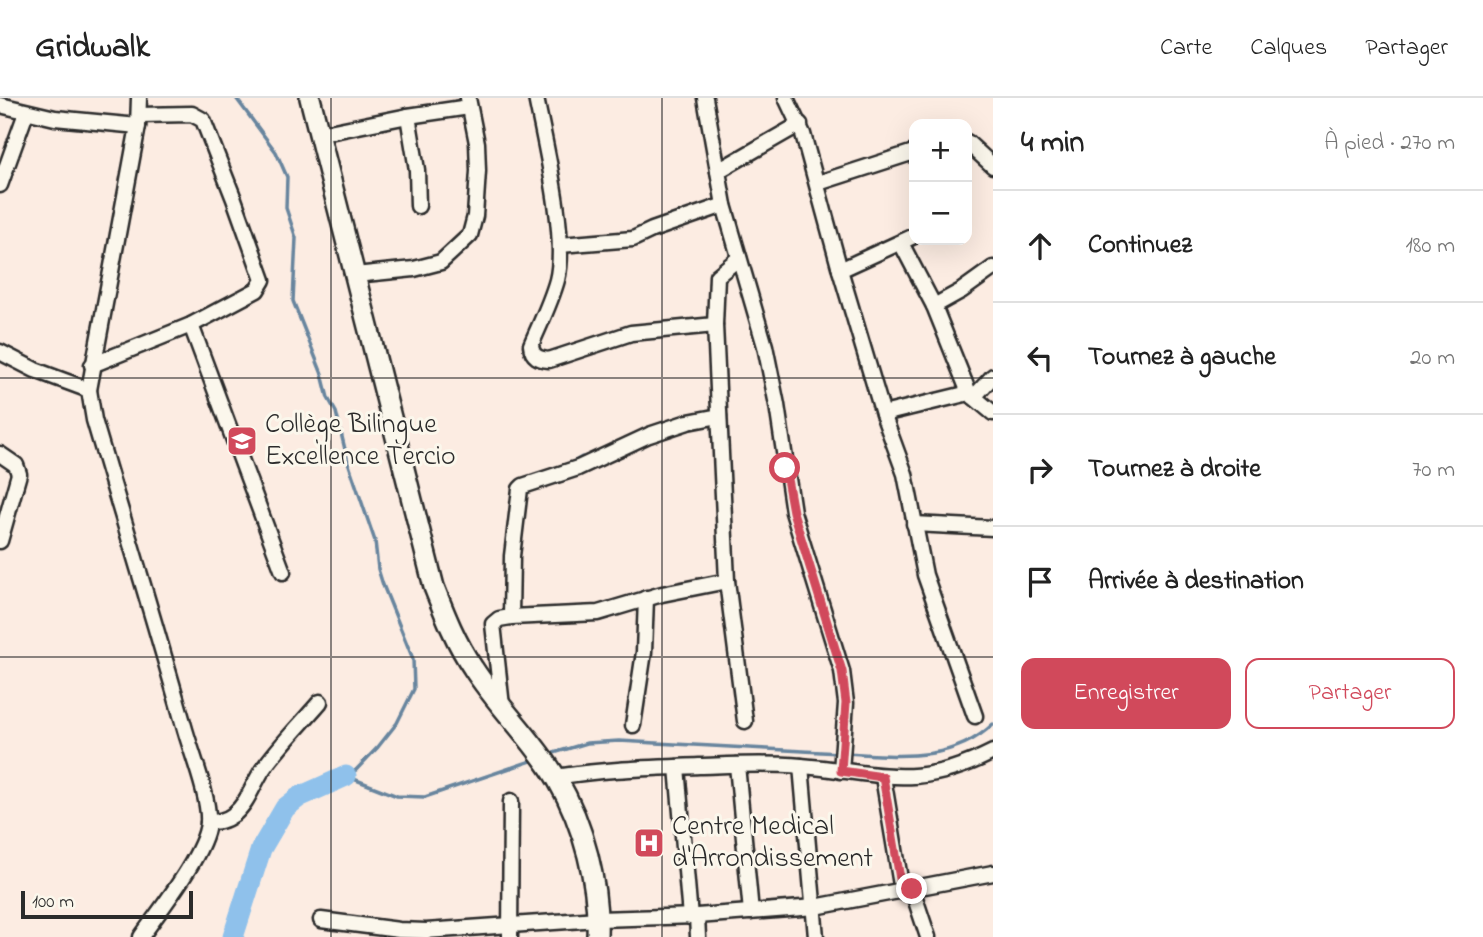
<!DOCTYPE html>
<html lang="fr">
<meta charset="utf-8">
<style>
:root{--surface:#fff;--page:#f6f6f6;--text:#222;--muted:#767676;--line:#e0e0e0;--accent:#d1495b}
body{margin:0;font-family:"Indie Flower",sans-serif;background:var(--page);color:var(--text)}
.controls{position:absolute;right:21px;top:21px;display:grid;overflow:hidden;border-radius:14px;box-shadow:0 7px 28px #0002}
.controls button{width:63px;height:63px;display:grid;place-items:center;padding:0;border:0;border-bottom:2px solid var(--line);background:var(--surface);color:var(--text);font:35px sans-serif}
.scale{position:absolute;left:21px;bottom:18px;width:172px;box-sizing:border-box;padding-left:7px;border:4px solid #2b2b2b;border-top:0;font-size:19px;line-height:24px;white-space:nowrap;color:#2b2b2b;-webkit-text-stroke:5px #fbf7ec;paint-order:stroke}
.stop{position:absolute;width:21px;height:21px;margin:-16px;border:5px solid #d1495b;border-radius:50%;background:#fff}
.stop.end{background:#d1495b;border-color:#fff;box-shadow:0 2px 7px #0008}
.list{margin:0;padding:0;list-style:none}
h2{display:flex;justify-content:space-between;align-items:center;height:91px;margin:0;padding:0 28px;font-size:30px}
h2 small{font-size:23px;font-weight:400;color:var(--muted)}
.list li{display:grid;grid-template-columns:46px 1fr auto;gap:21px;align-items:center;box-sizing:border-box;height:112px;padding:0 28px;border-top:2px solid var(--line)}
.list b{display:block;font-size:26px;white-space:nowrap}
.list em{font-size:23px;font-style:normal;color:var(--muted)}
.actions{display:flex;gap:14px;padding:21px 28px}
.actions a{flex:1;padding:16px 0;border:2px solid var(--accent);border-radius:14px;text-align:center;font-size:24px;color:var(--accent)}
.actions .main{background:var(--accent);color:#fff}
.icon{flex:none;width:38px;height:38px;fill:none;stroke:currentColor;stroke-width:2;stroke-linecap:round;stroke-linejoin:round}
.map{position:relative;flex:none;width:993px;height:839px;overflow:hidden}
header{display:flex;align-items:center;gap:42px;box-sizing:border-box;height:98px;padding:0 35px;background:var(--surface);border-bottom:2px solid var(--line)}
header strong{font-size:33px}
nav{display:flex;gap:38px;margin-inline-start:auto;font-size:24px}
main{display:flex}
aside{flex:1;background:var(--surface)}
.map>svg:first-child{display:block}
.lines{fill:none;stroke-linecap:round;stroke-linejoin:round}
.stream{stroke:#67859e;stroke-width:3.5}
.river{stroke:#8fc1eb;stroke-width:21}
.street-casing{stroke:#2b2b2b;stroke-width:19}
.secondary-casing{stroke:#2b2b2b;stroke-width:24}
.street{stroke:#fbf7ec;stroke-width:14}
.secondary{stroke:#fbf7ec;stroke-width:19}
.route{stroke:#d1495b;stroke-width:9}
.grid{fill:none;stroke:#2b2b2b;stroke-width:2;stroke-opacity:0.55}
.labels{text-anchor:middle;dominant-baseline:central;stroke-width:6;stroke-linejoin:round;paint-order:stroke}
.poi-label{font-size:28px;fill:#2b2b2b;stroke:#fbf7ec;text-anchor:start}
</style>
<header>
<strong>Gridwalk</strong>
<nav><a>Carte</a><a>Calques</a><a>Partager</a></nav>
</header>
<main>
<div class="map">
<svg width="993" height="839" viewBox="0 0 993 839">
<rect width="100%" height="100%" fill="#fcece2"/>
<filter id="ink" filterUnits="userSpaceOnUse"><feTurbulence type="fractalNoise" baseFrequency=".0143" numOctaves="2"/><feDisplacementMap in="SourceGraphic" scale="14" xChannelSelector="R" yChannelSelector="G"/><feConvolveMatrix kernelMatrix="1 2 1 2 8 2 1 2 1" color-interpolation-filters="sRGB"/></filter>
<g filter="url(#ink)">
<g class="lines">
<g class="stream">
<polyline points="236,0 276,54 287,79 286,110 296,140 293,203 322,276 328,300 336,314 348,364 375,443 378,471 383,487 413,561 414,591 397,625 378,649 356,672 346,678"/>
<polyline points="570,366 582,359"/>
<path d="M846 655C897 658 953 665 993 626"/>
<polyline points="547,657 587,645 619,643 839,655"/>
<polyline points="346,678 397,698 425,699 537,661"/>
</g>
<polyline class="river" points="233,839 261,751 285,710 299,699 346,678"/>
<g class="street-casing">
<g id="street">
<path d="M139 0 138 28 89 292 94 322C124 424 155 525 184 628 191 654 210 700 208 725 205 756 159 813 141 839"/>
<path d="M536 0C545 46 568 139 557 182 551 204 540 226 531 247 532 259 539 261 549 262L631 235 715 227"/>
<polyline points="705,0 724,107 765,248 777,307 793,414 842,573 846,605 841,673"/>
<polyline points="786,0 803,36 840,172 883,316 905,376 925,477 975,618"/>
<polyline points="0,7 55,20 138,28"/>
<polyline points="408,18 417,72 418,108"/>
<polyline points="319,36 408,18 469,9"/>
<polyline points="967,44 993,68"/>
<polyline points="718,73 800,26"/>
<polyline points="818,85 914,54"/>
<polyline points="0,87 26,15"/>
<polyline points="901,145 934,208 969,295 993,315"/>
<polyline points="560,147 633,141 652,132 724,107"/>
<polyline points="739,160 717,178 715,227 727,483 745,623"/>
<polyline points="840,172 914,138"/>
<polyline points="355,177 414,171 441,164 470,137 475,118 478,73 477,45 468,0"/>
<polyline points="934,208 961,193 993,170"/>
<polyline points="191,227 283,474"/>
<polyline points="0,254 35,272 89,292"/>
<polyline points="92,267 191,227 257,192 263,182 234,101 203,22 192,16 139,17"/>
<polyline points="974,299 993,278"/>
<polyline points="883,316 969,295"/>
<polyline points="719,318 688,324 649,337 578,370 523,388 520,391 512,458 511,519 598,515 662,496 727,483"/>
<polyline points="0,356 16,367 19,376 0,443"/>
<polyline points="914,426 993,430"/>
<polyline points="502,608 493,526 499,521 511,519"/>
<polyline points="633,627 644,554 646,500"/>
<polyline points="737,667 751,814"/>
<polyline points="801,668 816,839"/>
<polyline points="677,669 690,819"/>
<path d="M556 679C603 671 652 670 699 668 733 667 767 665 801 668 881 674 914 694 993 654"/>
<polyline points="883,679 902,793"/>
<path d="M208 724C218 724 225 723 233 717 248 705 253 686 263 671 280 647 301 626 320 604"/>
<polyline points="912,791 928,839"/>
<polyline points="697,818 698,839"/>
<polyline points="321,822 399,832 426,833 598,821 697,818 815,809 993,775"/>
<polyline points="510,839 511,703"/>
</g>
</g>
<g class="secondary-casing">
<path id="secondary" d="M310 0 434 489C445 517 456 545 473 570 498 609 533 641 557 681 584 727 599 786 597 839"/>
</g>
<use href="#street" class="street"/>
<use href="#secondary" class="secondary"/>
</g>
</g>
<g class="lines" filter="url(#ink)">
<polyline class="route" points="785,370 793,414 842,573 846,605 841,673 883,679 902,793 912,791"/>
</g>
<path class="grid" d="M331 0V839M662 0V839M0 280H993M0 559H993"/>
<defs>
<g id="school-square" transform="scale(1.575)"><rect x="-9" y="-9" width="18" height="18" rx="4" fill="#d1495b" stroke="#fbf7ec"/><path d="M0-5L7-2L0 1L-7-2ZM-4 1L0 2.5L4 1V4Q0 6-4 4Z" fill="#fff"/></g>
<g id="hospital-square" transform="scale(1.575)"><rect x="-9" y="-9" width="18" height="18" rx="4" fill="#d1495b" stroke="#fbf7ec"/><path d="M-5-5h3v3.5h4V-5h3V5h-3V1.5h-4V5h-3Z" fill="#fff"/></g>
</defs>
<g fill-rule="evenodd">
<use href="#school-square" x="242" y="343"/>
<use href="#hospital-square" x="649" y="745"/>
</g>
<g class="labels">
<g class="poi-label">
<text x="265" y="327">Collège Bilingue<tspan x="265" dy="32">Excellence Tercio</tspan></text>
<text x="672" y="729">Centre Medical<tspan x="672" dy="32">d'Arrondissement</tspan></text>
</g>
</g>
</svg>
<div class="controls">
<button>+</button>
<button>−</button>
</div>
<div class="scale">100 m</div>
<div class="stop" style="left:785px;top:370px"></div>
<div class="stop end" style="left:912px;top:791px"></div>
</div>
<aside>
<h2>4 min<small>À pied · 270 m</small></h2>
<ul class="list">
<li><svg class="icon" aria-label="ahead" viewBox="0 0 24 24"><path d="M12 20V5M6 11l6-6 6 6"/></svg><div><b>Continuez</b></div><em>180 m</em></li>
<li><svg class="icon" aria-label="left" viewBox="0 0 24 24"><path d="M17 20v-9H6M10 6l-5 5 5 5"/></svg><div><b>Tournez à gauche</b></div><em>20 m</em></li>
<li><svg class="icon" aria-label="right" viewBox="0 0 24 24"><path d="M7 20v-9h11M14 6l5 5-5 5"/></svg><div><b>Tournez à droite</b></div><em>70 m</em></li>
<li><svg class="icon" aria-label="arrive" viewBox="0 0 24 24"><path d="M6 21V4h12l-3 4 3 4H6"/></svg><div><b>Arrivée à destination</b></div></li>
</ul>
<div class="actions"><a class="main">Enregistrer</a><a>Partager</a></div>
</aside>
</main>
